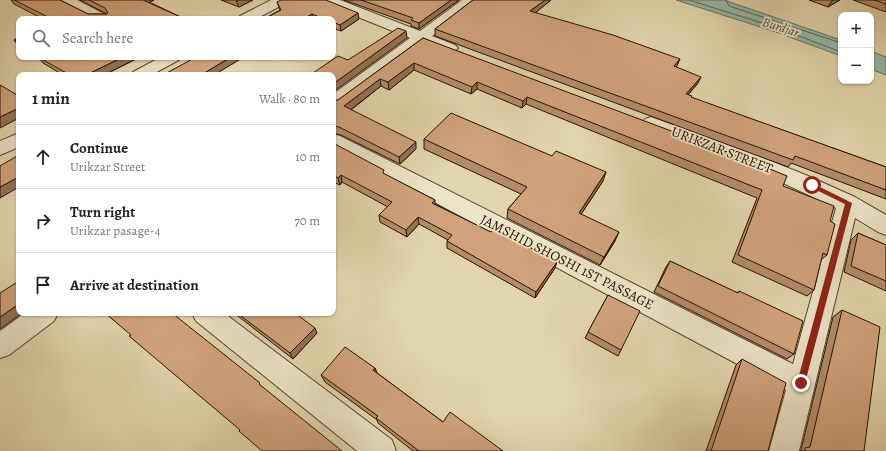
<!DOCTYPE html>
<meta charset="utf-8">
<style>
:root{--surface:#fff;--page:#f2f2f2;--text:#222;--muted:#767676;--line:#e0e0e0}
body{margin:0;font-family:Alegreya,serif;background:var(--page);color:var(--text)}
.controls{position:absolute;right:12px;top:12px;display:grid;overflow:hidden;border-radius:8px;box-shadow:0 1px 3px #0004}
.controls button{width:36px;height:36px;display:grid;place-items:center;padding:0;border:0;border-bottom:1px solid var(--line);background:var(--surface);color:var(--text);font:20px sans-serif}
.stop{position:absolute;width:12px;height:12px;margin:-9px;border:3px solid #8f2418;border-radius:50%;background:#fff}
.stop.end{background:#8f2418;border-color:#fff;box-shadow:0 1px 4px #0008}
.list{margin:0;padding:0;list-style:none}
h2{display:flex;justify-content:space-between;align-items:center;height:52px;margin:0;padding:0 16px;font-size:17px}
h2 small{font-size:13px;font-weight:400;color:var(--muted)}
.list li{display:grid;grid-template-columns:26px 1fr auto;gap:12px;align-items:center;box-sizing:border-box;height:64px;padding:0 16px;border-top:1px solid var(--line)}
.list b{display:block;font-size:15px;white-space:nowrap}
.list p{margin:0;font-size:13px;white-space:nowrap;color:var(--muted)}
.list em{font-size:13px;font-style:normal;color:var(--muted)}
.icon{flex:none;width:22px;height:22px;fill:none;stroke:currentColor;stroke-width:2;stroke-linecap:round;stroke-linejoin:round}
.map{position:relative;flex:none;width:886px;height:451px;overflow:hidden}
.search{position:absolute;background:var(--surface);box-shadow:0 1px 3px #0004;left:16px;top:16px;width:320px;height:44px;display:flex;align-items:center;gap:10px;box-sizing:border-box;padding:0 14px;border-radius:8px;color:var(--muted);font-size:15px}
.panel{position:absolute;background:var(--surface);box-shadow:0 1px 3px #0004;left:16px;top:72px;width:320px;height:244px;border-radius:8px}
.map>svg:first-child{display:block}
.water{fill:#95b9a8;stroke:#697565}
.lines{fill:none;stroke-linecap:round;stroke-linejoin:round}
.shore{stroke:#5e6454;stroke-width:1}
.minor-casing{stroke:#56402b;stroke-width:2}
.minor{fill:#ece4c9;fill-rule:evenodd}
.wall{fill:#b48c6a;stroke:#270f00}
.shaded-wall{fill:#927256;stroke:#270f00}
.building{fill:#d1a37b;stroke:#270f00}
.route{fill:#8f2418}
.labels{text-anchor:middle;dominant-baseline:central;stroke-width:3.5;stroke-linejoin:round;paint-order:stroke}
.far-water-label{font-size:13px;font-style:italic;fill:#4e4a3b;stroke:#ece4c9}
.street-label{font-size:14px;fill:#270f00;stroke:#ece4c9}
</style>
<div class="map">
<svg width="886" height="451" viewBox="0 0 886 451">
<rect width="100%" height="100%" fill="#e2d5ac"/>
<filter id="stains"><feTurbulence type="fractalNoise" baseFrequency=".005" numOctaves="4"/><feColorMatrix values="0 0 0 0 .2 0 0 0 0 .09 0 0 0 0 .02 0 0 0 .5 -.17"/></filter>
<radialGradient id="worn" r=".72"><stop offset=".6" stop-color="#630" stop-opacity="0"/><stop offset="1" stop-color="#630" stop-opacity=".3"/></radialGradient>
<g class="water">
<polygon points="676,0 724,0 841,40 841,56 776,32"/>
<polygon points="871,51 886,57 886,75 871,69"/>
</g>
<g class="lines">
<g class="shore">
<polyline points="689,0 778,28 841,52"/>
<polyline points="726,0 729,6 841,43"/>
</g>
<g class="minor-casing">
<g id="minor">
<polygon points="59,0 77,0 108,16 110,19 92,19 61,3"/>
<polygon points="271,0 288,0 286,3 256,19 238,19 240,16"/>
<path d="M321 0H340L420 31 462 0H478L432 36 455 45 458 48 455 51C445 54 433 47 423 43L339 106 333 107V94L410 38 323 3Z"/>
<polygon points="161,57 181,57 179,60 151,75 131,75 133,72"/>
<polygon points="651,117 749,152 808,176 855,197 886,215 886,235 878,232 855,218 799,451 769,451 786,390 333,148 333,134 340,136 793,364 836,208 764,174 645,127 642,123 645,119"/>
<polygon points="19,133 19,147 0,155 0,141"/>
<polygon points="25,313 58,313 54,321 9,355 0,358 0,331"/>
<polygon points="192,313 224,313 392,440 396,451 357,451 196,321"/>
</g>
</g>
<use href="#minor" class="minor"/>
</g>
<g class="wall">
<polygon points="11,0 60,0 88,14 107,14 80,0 154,0 149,2 185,19 43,19 14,4"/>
<polygon points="221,0 253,0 239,7"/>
<polygon points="344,0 459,0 419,29 411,26 411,24"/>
<polygon points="473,0 551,0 535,13 677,66 676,67 698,83 688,95 692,98 886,167 886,199 791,163 788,167 435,36 435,29"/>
<polygon points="809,0 840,0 828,7"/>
<polygon points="853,0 886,0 886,12"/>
<polygon points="277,2 359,19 341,31 333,28 333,19 264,19 280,10"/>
<polygon points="19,37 19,47 14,40"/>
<polygon points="423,38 783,186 830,221 827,255 821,260 814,290 807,296 732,262 757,198 526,104 522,108 477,89 471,94 414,70 389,90 381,86 351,110 416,149 400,164 341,135 333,133 333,101 338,100"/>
<polygon points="38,57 140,57 104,75 63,75 43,63"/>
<polygon points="424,139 603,181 581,214 615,241 600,265 507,218 508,209 521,194 424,149"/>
<polygon points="333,143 384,174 435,200 435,204 555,268 535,298 447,248 447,241 448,240 419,224 407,237 380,222 379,215 388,207 342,182 340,185 333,182"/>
<polygon points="858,233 886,245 886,291 844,272 851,240"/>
<polygon points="670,261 737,293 739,291 794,354 787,359 654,292 666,267"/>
<polygon points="608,295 621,350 618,356 585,338"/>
<polygon points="842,310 864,451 799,451 801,450 833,317"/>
<polygon points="234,313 295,313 317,333 293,359"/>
<polygon points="742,359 768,451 706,451 736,365"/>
<polygon points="375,368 377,373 443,422 503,451 413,451 378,423 377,420 325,382 321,375"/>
</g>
<g class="shaded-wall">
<polygon points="141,0 154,0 144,5"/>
<polygon points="238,0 253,0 239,7 236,1"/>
<polygon points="451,0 459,0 419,29 419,23"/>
<polygon points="545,0 551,0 529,18 530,11"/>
<polygon points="834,0 840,0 828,7 832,1"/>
<polygon points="358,13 359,19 341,31 340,25"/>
<polygon points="312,14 313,19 303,19"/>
<polygon points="406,31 407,38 333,92 333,84"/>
<polygon points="123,57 140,57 104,75 86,75"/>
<polygon points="231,57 244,57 214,75 201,75"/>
<polygon points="680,59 677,66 671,73 674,66"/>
<polygon points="414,63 414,70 389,90 388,82"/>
<polygon points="701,77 698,83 683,100 686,94"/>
<polygon points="380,79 381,86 345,114 344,106"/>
<polygon points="477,82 477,89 471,94 472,87"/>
<polygon points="527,97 526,104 522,108 523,101"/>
<polygon points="19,108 19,118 0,128 0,117"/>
<polygon points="416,142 416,149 400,164 399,157"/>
<polygon points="606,172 603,181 576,222 579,213"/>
<polygon points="341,175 342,182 340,185 338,178"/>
<polygon points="19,177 19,187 0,198 0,187"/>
<polygon points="418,217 419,224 407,237 406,230"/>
<polygon points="619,232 615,241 600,265 604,257"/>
<polygon points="557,262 555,268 535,298 536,292"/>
<polygon points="16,306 19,308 19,313 22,313 0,329 0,317"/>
<polygon points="315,328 317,333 293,359 290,353"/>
<polygon points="375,368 377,374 373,370"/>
</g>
<g class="building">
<polygon points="14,0 60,0 88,14 106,14 108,13 105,8 89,0 143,0 185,19 52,19"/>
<polygon points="281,0 326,0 358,13 340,25 333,22 333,19 324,19 312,14 303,19 264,19 281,10 277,2"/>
<polygon points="361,0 451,0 419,23 411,20 413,18"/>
<polygon points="473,0 545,0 530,11 613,35 680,59 674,66 701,77 686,94 692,96 691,97 886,167 886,190 795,156 793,160 435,29"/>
<polygon points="874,0 886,0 886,4"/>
<polygon points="398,28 406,31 333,84 333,75 310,75 338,56 348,60"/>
<polygon points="19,37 19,43 14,40"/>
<polygon points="423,38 738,156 787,176 783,186 834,206 830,221 835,224 827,255 823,253 814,290 738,255 762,190 527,97 523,101 477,82 472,87 414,63 388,82 380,79 344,106 416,142 399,157 339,127 333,126 333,101 338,100"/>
<polygon points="38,57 123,57 86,75 70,75"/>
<polygon points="196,57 231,57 201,75 163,75"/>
<polygon points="0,85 19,96 19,108 0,117"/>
<polygon points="451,113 552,156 556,151 606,172 579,213 619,232 604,257 508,209 527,187 424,139"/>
<polygon points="333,143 384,170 383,173 435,200 432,203 491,232 494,228 557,262 536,292 447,241 452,235 418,217 406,230 379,215 392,202 341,175 338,178 333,175"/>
<polygon points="19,155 19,177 0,187 0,166"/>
<polygon points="858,233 886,245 886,281 851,266"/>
<polygon points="670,261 738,293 739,291 803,321 794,354 658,286"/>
<polygon points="19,281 19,306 16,306 0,317 0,293"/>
<polygon points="608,295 640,311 621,350 588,332"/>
<polygon points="842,310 880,327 864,451 805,451 805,448 810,447"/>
<polygon points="105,313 172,313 260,383 259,384 342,451 262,451 239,431 240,430 129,336 131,335"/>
<polygon points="237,313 295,313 315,328 290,353"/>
<polygon points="345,347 375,368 373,370 443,422 450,412 503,451 419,451 376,418 378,416 321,375"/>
<polygon points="742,359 786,383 768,451 711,451"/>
</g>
<polygon class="route" points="812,183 852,203 805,383 801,387 797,383 845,204 810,187 810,184"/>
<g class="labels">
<g class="far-water-label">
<text transform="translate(781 27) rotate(18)">Burdjar</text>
</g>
<g class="street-label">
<text transform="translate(722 150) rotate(21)">URIKZAR STREET</text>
<text transform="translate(567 262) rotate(27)">JAMSHID SHOSHI 1ST PASSAGE</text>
</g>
</g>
<rect width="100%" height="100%" filter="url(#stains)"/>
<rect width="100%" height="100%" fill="url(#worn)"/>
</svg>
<div class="controls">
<button>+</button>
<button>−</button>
</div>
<div class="stop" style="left:812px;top:185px"></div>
<div class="stop end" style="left:801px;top:383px"></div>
<div class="search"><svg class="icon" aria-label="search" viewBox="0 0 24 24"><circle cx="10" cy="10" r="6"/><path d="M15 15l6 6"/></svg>Search here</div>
<section class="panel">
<h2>1 min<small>Walk · 80 m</small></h2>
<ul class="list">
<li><svg class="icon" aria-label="ahead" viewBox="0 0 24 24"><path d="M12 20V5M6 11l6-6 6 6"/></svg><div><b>Continue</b><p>Urikzar Street</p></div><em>10 m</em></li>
<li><svg class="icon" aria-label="right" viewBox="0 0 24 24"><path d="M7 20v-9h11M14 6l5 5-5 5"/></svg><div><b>Turn right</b><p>Urikzar pasage-4</p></div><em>70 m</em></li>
<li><svg class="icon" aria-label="arrive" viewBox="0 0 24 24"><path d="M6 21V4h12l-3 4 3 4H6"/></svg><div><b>Arrive at destination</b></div></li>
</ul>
</section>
</div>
